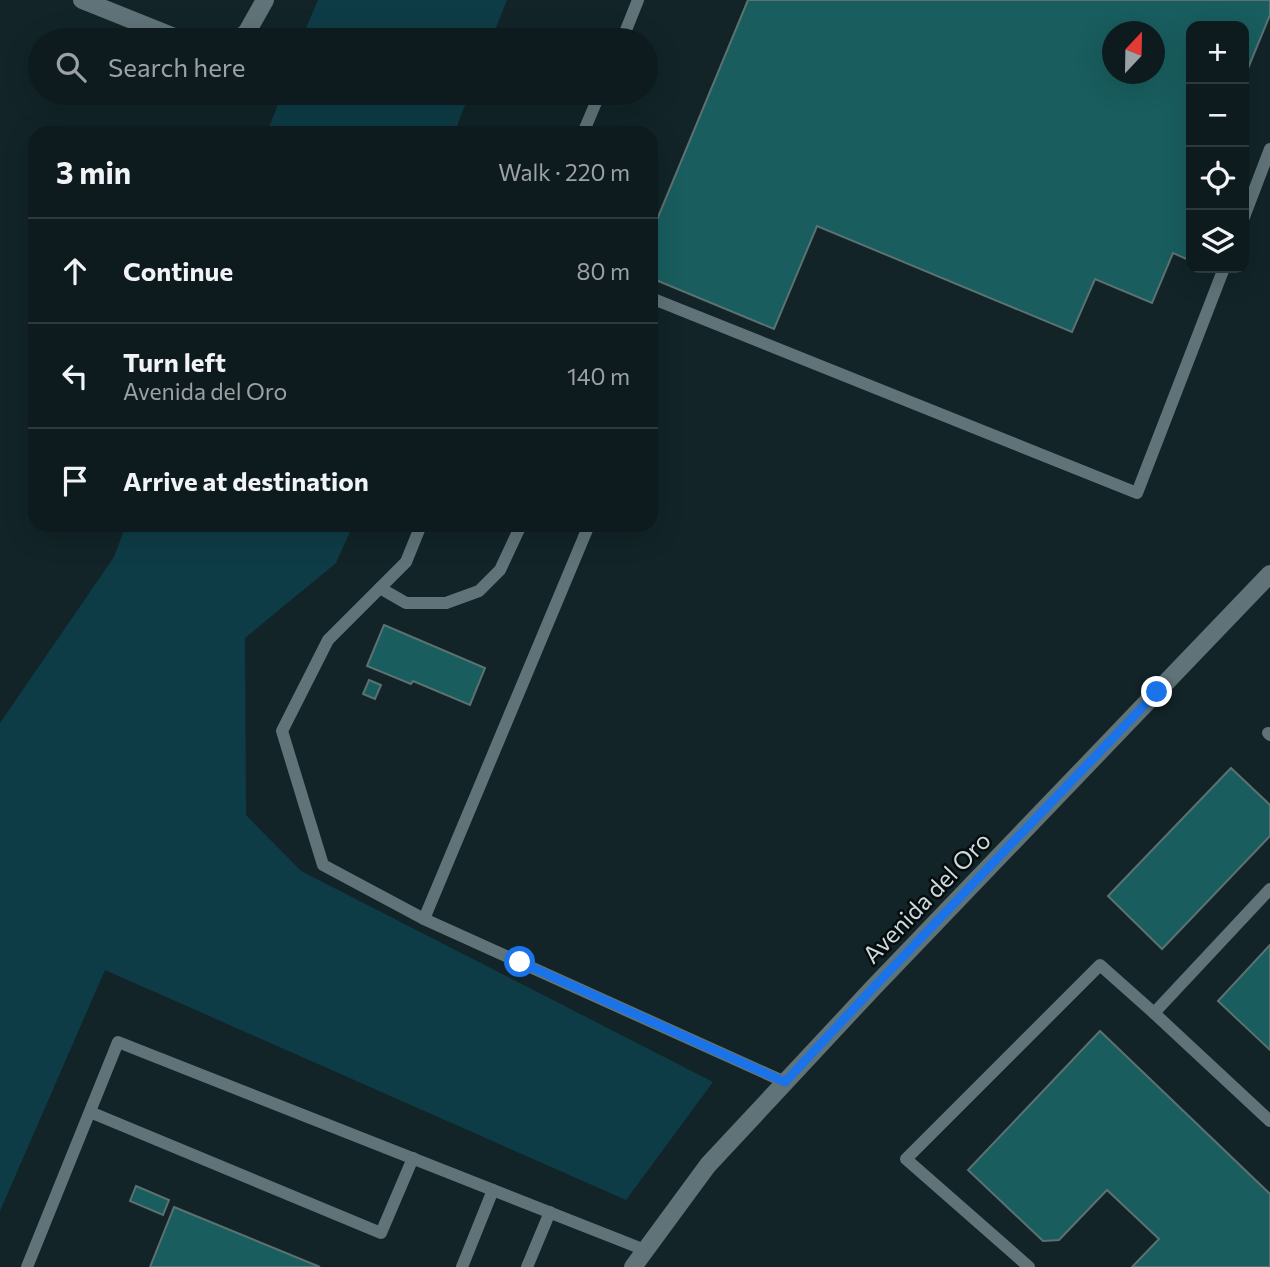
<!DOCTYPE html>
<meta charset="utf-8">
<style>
:root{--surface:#0e1b1e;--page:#172427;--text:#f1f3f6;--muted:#9ba1a4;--line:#2e393c}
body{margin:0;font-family:Commissioner,sans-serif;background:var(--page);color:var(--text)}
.controls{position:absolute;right:21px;top:21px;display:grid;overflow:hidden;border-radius:14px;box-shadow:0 7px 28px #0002}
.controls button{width:63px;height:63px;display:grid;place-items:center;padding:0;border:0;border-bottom:2px solid var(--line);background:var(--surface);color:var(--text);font:35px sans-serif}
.compass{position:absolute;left:1102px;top:21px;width:63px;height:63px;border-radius:50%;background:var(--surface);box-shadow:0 7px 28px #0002;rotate:22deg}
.stop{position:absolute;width:21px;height:21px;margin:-16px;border:5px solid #1a73e8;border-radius:50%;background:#fff}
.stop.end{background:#1a73e8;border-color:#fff;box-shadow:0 2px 7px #0008}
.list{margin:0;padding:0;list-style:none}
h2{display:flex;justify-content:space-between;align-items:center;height:91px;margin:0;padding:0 28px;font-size:30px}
h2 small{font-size:23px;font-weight:400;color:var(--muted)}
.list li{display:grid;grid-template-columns:46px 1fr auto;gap:21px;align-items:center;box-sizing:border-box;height:105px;padding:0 28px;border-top:2px solid var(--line)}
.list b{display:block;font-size:26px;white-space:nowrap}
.list p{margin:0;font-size:23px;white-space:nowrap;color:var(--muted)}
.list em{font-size:23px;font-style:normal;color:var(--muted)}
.icon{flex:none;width:38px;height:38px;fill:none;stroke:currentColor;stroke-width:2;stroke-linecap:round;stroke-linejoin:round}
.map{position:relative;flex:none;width:1270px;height:1267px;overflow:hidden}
.search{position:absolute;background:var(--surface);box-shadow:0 7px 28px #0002;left:28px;top:28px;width:630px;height:77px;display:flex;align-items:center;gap:18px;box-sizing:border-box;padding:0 24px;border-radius:38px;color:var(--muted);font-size:26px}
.panel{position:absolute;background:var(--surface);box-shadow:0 7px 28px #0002;left:28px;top:126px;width:630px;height:406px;border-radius:21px}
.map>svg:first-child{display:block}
.green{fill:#0e3c46}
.building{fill:#195d5e;stroke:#5c7171;stroke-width:2;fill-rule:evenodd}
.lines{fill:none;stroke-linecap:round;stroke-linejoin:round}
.lane{stroke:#5f7378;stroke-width:12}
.secondary{stroke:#5f7378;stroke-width:18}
.route{stroke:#1a73e8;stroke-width:9}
.labels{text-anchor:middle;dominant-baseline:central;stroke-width:5;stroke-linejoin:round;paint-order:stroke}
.street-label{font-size:24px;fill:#cfdadd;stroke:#050c0e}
</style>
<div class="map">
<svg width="1270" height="1267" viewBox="0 0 1270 1267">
<rect width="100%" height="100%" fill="#122428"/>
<g class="green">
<polygon points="318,0 507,0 491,40 301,40"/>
<polygon points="282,93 470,93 454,133 267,133"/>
<polygon points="126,525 353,525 336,563 245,638 246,815 301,871 713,1082 626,1200 105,970 0,1211 0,723 114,557"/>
</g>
<g class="building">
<path d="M748 0H1270V15L1244 78V26H1191V261L1173 253 1152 303 1095 279 1072 332 817 226 774 329 651 278V234ZM1112 32H1154V74H1112Z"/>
<polygon points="384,625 485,668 470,705 413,681 411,684 367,666"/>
<polygon points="369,680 381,685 375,699 363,694"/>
<polygon points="1231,768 1270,805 1270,836 1162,949 1108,896"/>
<polygon points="1270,945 1270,1050 1218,1001"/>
<polygon points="1100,1031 1270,1194 1270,1267 1132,1267 1159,1239 1107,1190 1059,1240 1043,1241 968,1170"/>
<polygon points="136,1186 169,1200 163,1215 130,1201"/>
<polygon points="174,1207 320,1267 150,1267"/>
</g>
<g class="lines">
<g class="lane">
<polyline points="622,40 638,0"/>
<polyline points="583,133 600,93"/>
<polyline points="1244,217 1270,149"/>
<polyline points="651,298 1137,493 1224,268"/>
<polyline points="421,525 406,562 328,640 282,731 323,865 424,919"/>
<polyline points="589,525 424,919 785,1082"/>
<polyline points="380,588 406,603 446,603 479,591 500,570 521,525"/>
<polyline points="1268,733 1270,735"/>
<polyline points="1154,1013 1270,1121"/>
<polyline points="90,1112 381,1233 413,1158"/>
<polyline points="27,1267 118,1042 645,1250"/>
<polyline points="462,1267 493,1190"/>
<polyline points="527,1267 550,1212"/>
<polyline points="1029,1267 906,1159 1100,965 1154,1013 1270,889"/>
</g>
<g class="secondary">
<polyline points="82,0 182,40"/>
<polyline points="237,40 247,32 265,0"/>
<polyline points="633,1267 708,1165 873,988 1270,574"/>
</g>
</g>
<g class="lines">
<polyline class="route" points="520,962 785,1082 873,988 1157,692"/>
</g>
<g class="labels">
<g class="street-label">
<text transform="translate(926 897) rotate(-46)">Avenida del Oro</text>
</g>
</g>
</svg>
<div class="controls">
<button>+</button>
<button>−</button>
<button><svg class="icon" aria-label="locate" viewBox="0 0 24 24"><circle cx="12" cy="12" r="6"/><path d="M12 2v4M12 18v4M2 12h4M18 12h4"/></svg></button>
<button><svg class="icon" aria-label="layers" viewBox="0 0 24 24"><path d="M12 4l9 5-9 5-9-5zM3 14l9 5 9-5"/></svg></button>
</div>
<svg class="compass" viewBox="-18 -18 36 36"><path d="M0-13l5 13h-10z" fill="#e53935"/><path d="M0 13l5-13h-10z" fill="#9ba1a4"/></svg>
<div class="stop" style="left:520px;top:962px"></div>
<div class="stop end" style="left:1157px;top:692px"></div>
<div class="search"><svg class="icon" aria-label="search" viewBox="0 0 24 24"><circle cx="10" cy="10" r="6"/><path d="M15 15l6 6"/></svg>Search here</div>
<section class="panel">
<h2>3 min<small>Walk · 220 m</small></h2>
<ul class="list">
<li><svg class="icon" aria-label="ahead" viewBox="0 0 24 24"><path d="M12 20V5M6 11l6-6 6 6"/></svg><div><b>Continue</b></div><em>80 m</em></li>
<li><svg class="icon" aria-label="left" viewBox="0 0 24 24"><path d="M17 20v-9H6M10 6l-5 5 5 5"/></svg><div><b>Turn left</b><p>Avenida del Oro</p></div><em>140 m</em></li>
<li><svg class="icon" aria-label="arrive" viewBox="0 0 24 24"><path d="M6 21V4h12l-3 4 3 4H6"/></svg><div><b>Arrive at destination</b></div></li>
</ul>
</section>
</div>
